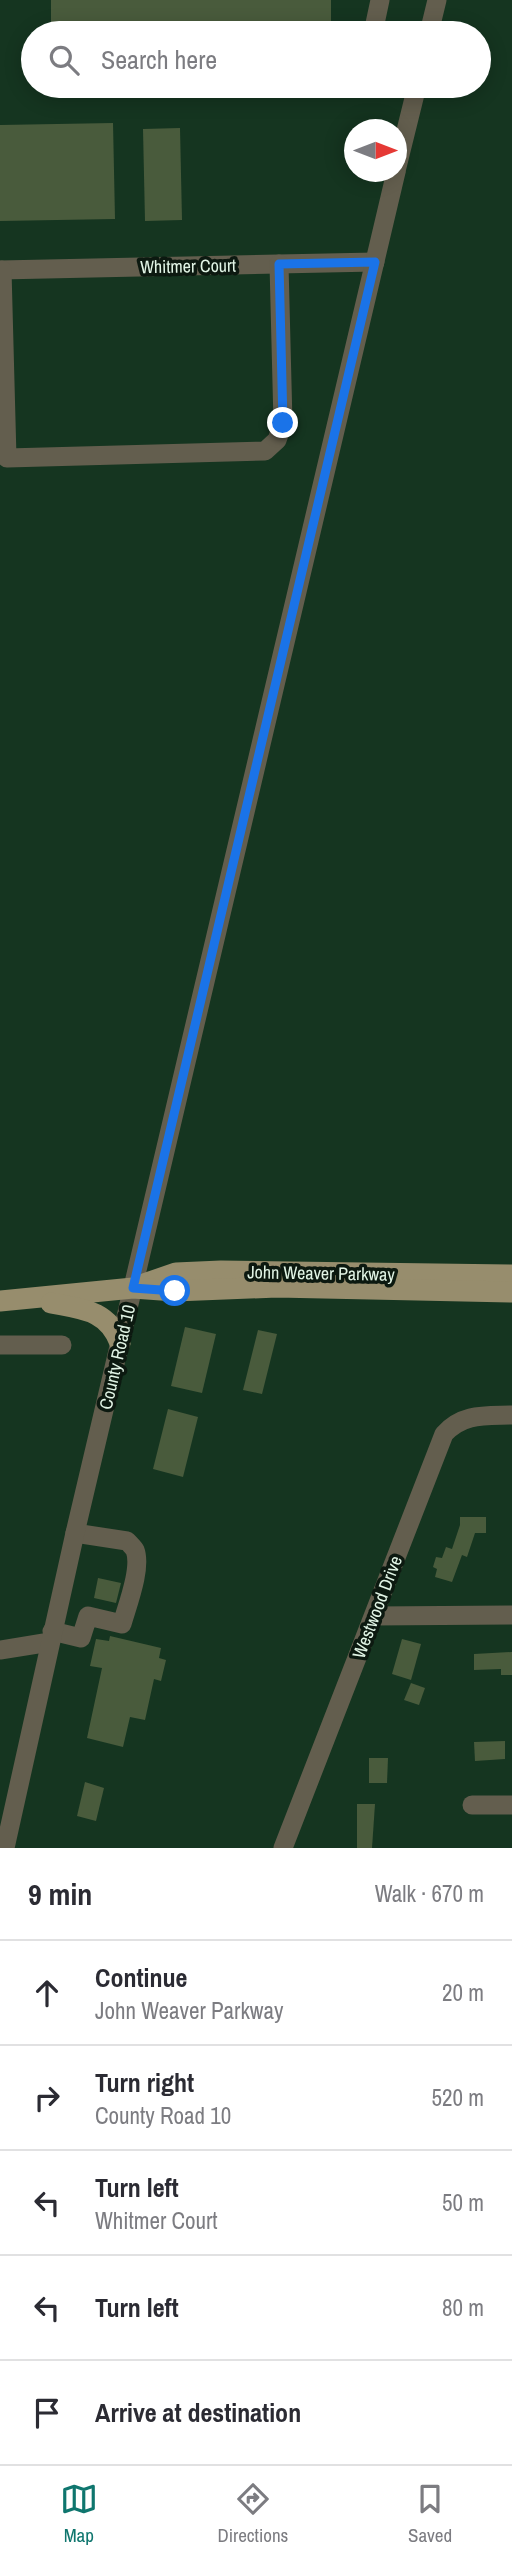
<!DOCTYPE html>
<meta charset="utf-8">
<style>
:root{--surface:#fff;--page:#f7f7f7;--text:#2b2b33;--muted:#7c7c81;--line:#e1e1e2;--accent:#0f766e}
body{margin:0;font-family:"Archivo Narrow",sans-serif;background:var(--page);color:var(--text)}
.compass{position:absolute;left:344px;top:119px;width:63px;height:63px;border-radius:50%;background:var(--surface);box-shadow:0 4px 18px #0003;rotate:90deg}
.stop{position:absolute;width:21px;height:21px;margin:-16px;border:5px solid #1a73e8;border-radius:50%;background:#fff}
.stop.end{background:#1a73e8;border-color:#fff;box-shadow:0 2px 7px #0008}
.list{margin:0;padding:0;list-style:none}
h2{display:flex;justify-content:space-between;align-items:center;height:91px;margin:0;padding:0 28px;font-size:30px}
h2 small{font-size:23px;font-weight:400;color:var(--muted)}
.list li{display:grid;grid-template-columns:46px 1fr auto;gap:21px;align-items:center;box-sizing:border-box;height:105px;padding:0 28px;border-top:2px solid var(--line)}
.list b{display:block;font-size:26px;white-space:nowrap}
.list p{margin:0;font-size:23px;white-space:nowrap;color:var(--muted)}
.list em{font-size:23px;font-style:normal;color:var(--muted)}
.icon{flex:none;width:38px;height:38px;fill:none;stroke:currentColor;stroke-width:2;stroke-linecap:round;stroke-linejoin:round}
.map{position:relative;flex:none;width:512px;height:1848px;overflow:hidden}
.search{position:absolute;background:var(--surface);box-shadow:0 4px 18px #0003;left:21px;right:21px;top:21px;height:77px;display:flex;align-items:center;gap:18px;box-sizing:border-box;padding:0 24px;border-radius:38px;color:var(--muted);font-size:26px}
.sheet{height:616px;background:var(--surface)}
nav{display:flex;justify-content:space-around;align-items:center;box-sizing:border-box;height:98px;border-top:2px solid var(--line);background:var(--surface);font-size:19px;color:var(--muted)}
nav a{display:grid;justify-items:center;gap:4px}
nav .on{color:var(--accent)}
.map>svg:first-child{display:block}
.building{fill:#495b3c}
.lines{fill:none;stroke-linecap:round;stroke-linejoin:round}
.minor{stroke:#635e4e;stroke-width:19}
.major{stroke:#978d6d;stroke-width:21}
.route{stroke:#1a73e8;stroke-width:9}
.labels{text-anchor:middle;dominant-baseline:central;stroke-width:7;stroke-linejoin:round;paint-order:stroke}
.street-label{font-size:18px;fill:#e1f4e5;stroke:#0c1910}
</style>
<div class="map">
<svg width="512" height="1848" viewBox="0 0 512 1848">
<rect width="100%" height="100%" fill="#153520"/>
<g class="building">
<polygon points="51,0 331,0 331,23 316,23 316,33 51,33"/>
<polygon points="113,123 115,219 0,221 0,125"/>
<polygon points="180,128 182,220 145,221 143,129"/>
<polygon points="185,1327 216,1334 202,1393 171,1386"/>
<polygon points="258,1330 277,1334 262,1394 243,1390"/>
<polygon points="168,1409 198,1417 183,1477 153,1469"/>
<polygon points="460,1517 486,1517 486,1533 475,1533 467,1557 462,1555 452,1582 435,1577 437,1569 433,1567 436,1557 442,1558 446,1547 452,1549 460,1525"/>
<polygon points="98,1578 121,1583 116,1603 94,1598"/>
<polygon points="110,1636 161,1648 159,1658 166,1660 161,1681 154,1679 145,1720 130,1717 123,1747 87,1738 102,1668 90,1666 96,1639 109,1641"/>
<polygon points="402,1639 421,1644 411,1680 392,1674"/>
<polygon points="512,1652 512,1675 501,1675 501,1669 474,1670 474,1654"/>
<polygon points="411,1683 425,1688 419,1705 404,1700"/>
<polygon points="505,1741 505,1759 475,1761 474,1742"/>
<polygon points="369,1758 388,1758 387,1783 369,1783"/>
<polygon points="85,1782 104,1788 96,1821 77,1816"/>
<polygon points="357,1804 375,1804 372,1848 357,1848"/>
</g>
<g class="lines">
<g class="minor">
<polyline points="373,33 380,0"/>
<polyline points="429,33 437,0"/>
<polyline points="396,171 417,86"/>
<polyline points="0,270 375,262"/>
<polyline points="2,270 7,458 265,451 277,440 283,423 279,264"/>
<polyline points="0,1345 62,1345"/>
<polyline points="374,1616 512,1615"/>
<path d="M52 1631 81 1638 88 1616 122 1624C127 1606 142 1568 135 1550 133 1547 130 1544 127 1541L75 1533"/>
<polyline points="0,1650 50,1642"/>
<polyline points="472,1805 512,1805"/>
<polyline points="5,1848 75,1533 396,172"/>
<path d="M283 1848 444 1434C463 1413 485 1416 512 1415"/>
</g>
<g class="major">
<polyline points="141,1285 176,1273 221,1271 512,1275"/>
<polyline points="0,1301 133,1288 175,1291 277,1287 512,1292"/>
<path d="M51 1303C82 1309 108 1310 120 1343"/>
</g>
</g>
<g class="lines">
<polyline class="route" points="175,1291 133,1288 375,262 279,264 283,423"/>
</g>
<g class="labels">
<g class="street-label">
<text transform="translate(188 266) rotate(-1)">Whitmer Court</text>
<text transform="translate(321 1273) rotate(1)">John Weaver Parkway</text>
<text transform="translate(117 1357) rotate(-77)">County Road 10</text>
<text transform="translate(377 1607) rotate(-69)">Westwood Drive</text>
</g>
</g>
</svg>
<svg class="compass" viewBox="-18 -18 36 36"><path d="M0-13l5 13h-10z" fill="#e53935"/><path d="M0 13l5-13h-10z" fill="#7c7c81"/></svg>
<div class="stop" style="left:175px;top:1291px"></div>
<div class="stop end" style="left:283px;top:423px"></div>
<div class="search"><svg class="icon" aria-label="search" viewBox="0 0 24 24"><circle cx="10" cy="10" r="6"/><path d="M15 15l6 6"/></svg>Search here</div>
</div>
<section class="sheet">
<h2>9 min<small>Walk · 670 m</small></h2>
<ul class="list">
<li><svg class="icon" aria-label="ahead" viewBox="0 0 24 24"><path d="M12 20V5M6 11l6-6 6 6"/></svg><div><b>Continue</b><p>John Weaver Parkway</p></div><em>20 m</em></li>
<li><svg class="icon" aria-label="right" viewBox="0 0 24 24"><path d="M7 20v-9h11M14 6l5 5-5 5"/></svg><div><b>Turn right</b><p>County Road 10</p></div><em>520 m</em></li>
<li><svg class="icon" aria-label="left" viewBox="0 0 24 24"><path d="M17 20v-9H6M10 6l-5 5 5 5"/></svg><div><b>Turn left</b><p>Whitmer Court</p></div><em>50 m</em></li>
<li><svg class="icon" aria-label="left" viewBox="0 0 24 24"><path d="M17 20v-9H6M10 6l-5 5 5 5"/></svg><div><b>Turn left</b></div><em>80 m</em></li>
<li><svg class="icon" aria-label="arrive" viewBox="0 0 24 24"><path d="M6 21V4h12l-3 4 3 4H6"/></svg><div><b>Arrive at destination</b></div></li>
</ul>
</section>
<nav>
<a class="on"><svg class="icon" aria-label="map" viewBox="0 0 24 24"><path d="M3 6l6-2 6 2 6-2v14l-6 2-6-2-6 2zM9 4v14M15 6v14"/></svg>Map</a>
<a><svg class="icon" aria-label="directions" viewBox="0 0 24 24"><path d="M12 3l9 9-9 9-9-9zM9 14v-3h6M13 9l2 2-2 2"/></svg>Directions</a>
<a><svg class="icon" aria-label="saved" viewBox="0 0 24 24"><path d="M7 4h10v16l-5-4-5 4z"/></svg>Saved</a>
</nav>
